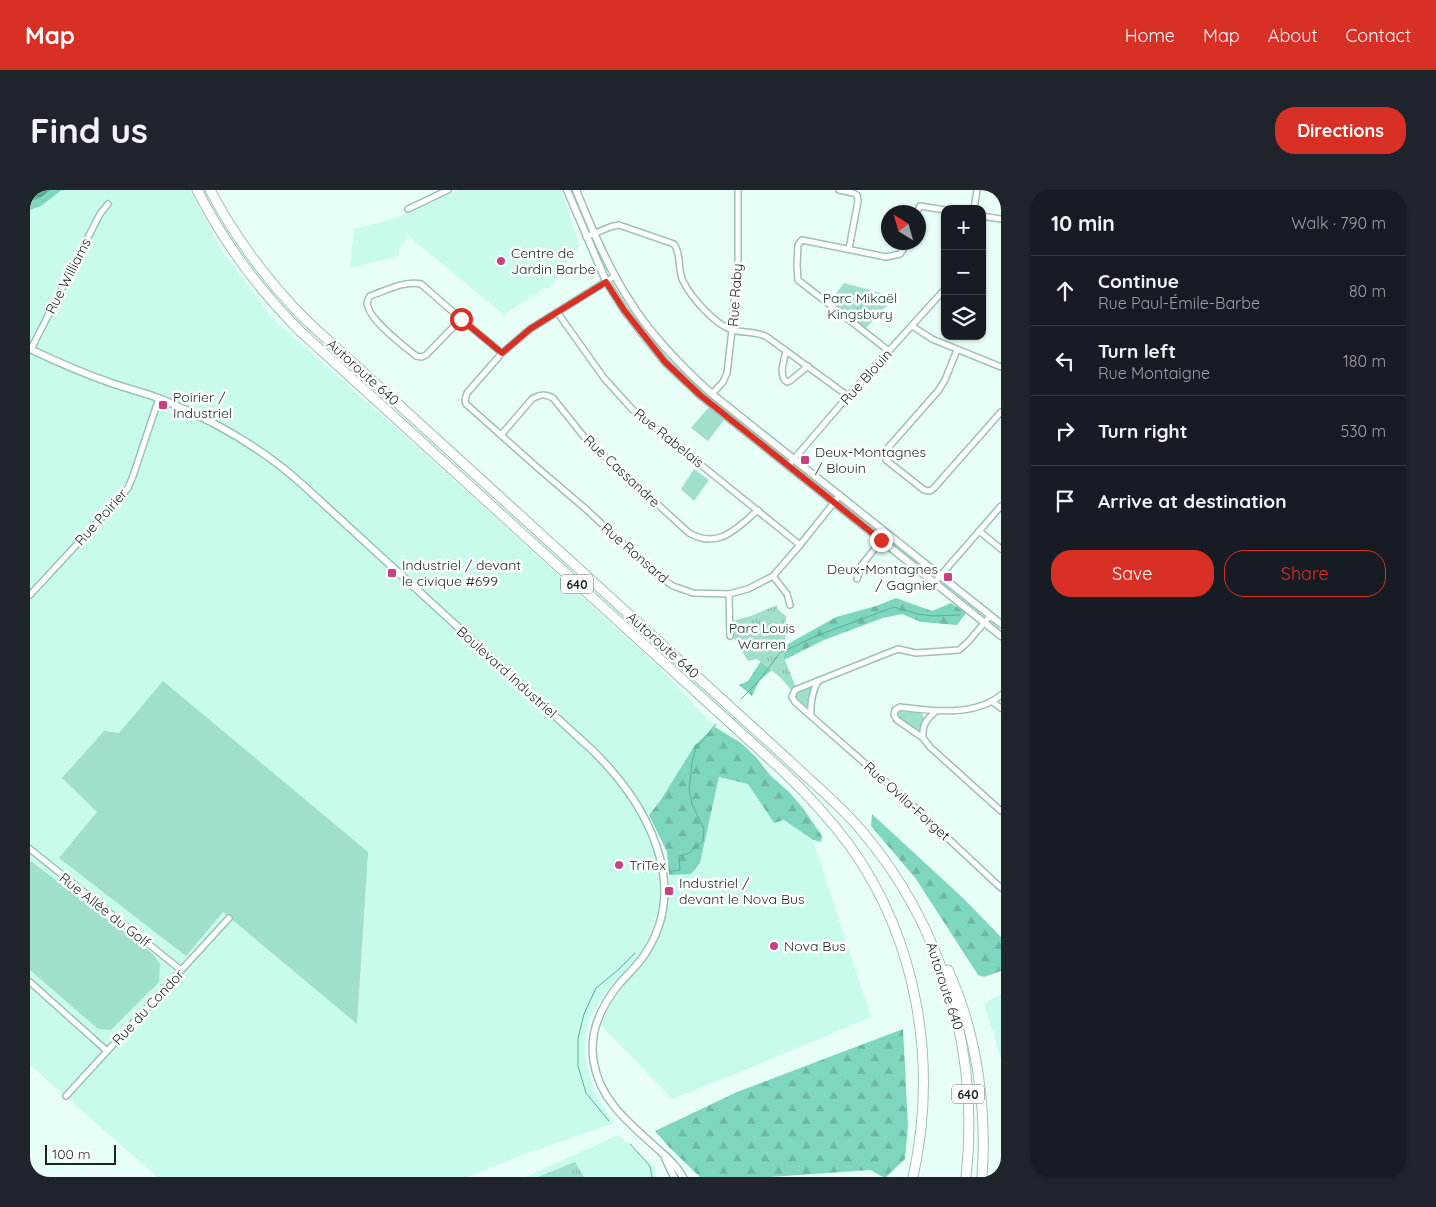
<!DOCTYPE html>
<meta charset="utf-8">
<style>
:root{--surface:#171b24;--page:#20242c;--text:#f1f3f6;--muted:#9ea1a6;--line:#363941;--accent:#d93025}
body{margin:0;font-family:Quicksand,sans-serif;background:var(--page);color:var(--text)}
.controls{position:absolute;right:15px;top:15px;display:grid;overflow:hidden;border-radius:10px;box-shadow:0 1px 4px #0004}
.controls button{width:45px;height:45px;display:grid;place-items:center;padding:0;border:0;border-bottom:1px solid var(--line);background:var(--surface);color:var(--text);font:25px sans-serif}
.compass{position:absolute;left:851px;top:15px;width:45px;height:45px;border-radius:50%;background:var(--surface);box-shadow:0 1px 4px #0004;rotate:323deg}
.scale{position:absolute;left:15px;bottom:12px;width:71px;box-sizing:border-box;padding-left:5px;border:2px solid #192823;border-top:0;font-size:14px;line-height:18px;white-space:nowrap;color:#192823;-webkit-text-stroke:4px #fff;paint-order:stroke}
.stop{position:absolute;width:15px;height:15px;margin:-11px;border:4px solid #d93025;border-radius:50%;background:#fff}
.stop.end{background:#d93025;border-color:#fff;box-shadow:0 1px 5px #0008}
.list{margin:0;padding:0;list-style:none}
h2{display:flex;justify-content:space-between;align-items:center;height:65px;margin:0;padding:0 20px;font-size:21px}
h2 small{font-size:16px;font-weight:400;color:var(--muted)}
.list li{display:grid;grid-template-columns:32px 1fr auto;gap:15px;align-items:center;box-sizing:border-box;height:70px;padding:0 20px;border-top:1px solid var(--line)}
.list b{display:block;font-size:19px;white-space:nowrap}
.list p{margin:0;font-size:16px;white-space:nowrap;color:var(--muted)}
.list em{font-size:16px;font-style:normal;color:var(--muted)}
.actions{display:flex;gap:10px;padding:15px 20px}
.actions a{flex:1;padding:11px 0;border:1px solid var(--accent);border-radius:20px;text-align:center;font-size:18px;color:var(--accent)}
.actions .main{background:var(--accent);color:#fff}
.icon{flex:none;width:28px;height:28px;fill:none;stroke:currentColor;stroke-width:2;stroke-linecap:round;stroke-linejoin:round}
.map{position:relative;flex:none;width:971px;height:987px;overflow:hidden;border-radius:20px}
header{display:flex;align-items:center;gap:30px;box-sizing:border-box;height:70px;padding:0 25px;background:var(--accent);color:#fff}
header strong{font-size:24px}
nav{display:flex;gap:28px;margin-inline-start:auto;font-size:18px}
.intro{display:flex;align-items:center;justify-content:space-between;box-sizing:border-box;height:120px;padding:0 30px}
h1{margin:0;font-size:35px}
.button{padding:12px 22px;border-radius:20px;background:var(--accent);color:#fff;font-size:18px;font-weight:700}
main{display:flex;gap:30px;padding:0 30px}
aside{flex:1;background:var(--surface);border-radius:20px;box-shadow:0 1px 4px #0004}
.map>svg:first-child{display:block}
.built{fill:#c9fbec}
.grass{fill:#a0decd}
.forest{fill:url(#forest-firs)}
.park{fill:url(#park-tufts)}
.water{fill:url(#water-ripples)}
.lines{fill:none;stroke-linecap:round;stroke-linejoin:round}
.stream{stroke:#58af9a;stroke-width:1}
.minor-casing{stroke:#9cc2b7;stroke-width:8}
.tertiary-casing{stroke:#9cc2b7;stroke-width:9}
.motorway-casing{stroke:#9cc2b7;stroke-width:11}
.minor{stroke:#fff;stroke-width:5}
.tertiary{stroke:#fff;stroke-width:6}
.motorway{stroke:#fff;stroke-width:9}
.route{stroke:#d93025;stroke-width:6}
.poi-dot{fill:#c84180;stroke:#fff;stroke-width:2}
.labels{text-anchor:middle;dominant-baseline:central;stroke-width:5;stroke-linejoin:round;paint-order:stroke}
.shield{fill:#fff;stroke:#5e6865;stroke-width:1}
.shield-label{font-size:12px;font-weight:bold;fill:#192823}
.poi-label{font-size:14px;fill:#192823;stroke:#fff;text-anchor:start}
.street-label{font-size:14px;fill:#192823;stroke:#fff}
.park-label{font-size:14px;fill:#113a30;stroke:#fff}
</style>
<header>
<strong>Map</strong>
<nav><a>Home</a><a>Map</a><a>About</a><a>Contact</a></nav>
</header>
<div class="intro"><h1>Find us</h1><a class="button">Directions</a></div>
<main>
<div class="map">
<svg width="971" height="987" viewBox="0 0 971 987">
<defs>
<pattern id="forest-firs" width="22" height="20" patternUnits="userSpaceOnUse" patternTransform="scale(1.25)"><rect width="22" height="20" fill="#7fd6bf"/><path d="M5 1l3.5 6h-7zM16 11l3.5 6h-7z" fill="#6db8a4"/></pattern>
<pattern id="park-tufts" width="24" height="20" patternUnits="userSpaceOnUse" patternTransform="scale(1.25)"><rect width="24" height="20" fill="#a0decd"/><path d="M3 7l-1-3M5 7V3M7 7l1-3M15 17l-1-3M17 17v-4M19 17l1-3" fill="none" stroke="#89beb0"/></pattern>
<pattern id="water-ripples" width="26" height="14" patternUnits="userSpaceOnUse" patternTransform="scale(1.25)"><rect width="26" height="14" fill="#58af9a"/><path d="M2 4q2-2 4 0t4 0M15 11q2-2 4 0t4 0" fill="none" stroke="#488e7d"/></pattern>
</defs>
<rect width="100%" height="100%" fill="#e8fff8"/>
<g class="built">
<polygon points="32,0 160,0 191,59 243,129 373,244 499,358 629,477 685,537 665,555 630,611 612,633 622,655 628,677 630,708 627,725 615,755 609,765 572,807 561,825 557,838 555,853 556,874 566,905 584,933 495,964 438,987 127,987 0,875 0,20 11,16"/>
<polygon points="428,0 531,0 550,57 535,67 538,73 520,98 514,98 474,125 378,46 369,59 369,66 320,78 324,39 372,26"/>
<polygon points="689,587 718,593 744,633 754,630 783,650 841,827 703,885 642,909 571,835 582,811 627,751 633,731 637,711 639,685 661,684 670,673"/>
<polygon points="971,804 971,869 954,813"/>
<polygon points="588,945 624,977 626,987 496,987"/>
</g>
<g class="grass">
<polygon points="679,217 694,230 678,251 661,238"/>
<polygon points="664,279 679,290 664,311 651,299"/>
<polygon points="133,491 338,662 327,834 193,722 156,766 29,668 67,622 32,588 74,541 89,543"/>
<polygon points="779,495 783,501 780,516 776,519 762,507 765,500"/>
<polygon points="870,517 891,520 895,532 892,539 884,542 867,530 865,520"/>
<polygon points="0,672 2,672 123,764 130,774 129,792 81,840 68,839 0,780"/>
</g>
<g class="forest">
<polygon points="20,0 32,0 11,16 0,20 0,12 15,5"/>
<polygon points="866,408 902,421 921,413 936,423 927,435 891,432 872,424 853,428 794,450 752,471 729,491 722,506 709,495 718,491 733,468 806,427 846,416"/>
<polygon points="685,537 711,553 726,567 740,585 759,602 773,618 792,646 791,652 783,650 754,630 744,633 718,594 689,587 670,673 661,684 639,685 637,662 619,625 630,611 665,555"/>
<polygon points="842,624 934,709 971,747 971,781 954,787 948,785 886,689 841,636"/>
<polygon points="873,839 878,935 875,969 856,987 853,987 840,980 740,987 670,987 640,958 625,941 707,902"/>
</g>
<g class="park">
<polygon points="814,93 865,107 833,141 798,114"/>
<polygon points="747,415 748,420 756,426 755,452 754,468 766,497 762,501 751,488 727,469 718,471 702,445 702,431 721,426"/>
<polygon points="545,972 554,987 508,987"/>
</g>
<polygon class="water" points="0,0 20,0 15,5 0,12"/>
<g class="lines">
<g class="stream">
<polyline points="711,509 727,493 750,463 786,446 864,417 888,424 902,426 930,425"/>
<polyline points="642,681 650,680 649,666 659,663 673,651 674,639 662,614 659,600 662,572 666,558 686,534"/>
<polyline points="579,931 556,903 548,876 548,848 554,824 566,798 589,779 605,763"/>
<polyline points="600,954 620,976 622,987"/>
</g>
<g class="minor-casing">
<g id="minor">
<polyline points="809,0 823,3 827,5 828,11 819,59"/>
<polyline points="378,19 418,0"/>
<polyline points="944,19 947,0"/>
<polyline points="887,22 890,16 915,20"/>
<polyline points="952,26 971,29"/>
<path d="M556 47 580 37 589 35 644 54C652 66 647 78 653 91 661 107 684 134 702 140 714 143 726 141 737 147L818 206"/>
<polyline points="585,86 500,139 472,163 437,203 435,210 436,214 509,279 557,320 624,383 643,396 663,403 699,404 718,399 743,386 770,355 810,305"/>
<polyline points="527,122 574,188 602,219 770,355"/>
<path d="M431 129 396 165 392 167 386 166C374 156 342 132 338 117 336 113 338 109 340 106 355 101 375 90 391 94L431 129 472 163"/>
<polyline points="882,136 902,149 971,177"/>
<polyline points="1,159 70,24 78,14"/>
<polyline points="927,160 915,190 908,201 857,259 855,264 856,270 894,300 900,301 904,298 971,222"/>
<path d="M756 161C754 171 748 186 757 192L760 191 778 176"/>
<polyline points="859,161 768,90 767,75 768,55 772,50 856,67 870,64 878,52"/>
<polyline points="682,204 693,192 697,183 702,140 708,70 708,0"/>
<path d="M471 245 502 209C510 204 515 204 523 208L555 248 659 343C689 360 707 338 728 320"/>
<polyline points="758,276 818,206 915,99"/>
<polyline points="949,341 971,359"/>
<polyline points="743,386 757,404 760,415"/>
<polyline points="827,389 831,376 857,343"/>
<polyline points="904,393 971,316"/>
<polyline points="699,404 700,446"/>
<polyline points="0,405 86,312 98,298 103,286 129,208"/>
<polyline points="960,426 938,452 929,460 886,463 868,459 765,500 762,507 765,512 879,612 971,698"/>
<path d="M971 505C945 527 901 521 870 517L865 520 864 525 867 530 893 548 900 557 971 621"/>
<polyline points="963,512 971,518"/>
<path d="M781 526C780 513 782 502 788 491"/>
<path d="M893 548C892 535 896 530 905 522"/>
<polyline points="0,659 151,780"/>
<polyline points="0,792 77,861"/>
<polyline points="36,906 199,728"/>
</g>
</g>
<g class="tertiary-casing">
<g id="tertiary">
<polyline points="537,0 576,91 594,120 635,172 670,205 971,446"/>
<path d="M546 0C562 39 578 78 601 113 623 148 652 177 682 204L971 434"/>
<path d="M0 159C27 172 55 184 84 194 102 200 121 204 138 212 189 233 232 258 273 295L561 559C615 611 662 693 615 764 608 775 598 784 590 793 571 816 558 843 564 873 570 912 603 936 631 962 639 969 647 976 653 987"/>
<polyline points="635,968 644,987"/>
</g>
</g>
<g class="motorway-casing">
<g id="motorway">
<path d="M167 0C194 53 229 100 271 142L754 582C778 605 800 629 820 656 888 751 908 874 883 987"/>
<path d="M180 0C206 49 238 92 277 131L763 574C786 596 811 616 831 640 913 736 950 862 936 987"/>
<path d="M918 780C947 843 957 918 952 987"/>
</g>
</g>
<use href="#minor" class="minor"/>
<use href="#tertiary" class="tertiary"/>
<use href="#motorway" class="motorway"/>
</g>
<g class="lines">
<polyline class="route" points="431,129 472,163 500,139 576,92 594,120 635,172 670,205 851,350"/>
</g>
<g class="poi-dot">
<circle cx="471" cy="71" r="5"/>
<rect x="128" y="210" width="10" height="10" rx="2.5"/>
<rect x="770" y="265" width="10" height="10" rx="2.5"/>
<rect x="357" y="378" width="10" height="10" rx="2.5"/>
<rect x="913" y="382" width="10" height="10" rx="2.5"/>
<circle cx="589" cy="675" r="5"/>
<rect x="634" y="696" width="10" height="10" rx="2.5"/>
<circle cx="744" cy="756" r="5"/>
</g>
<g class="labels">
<g class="shield">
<rect x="531" y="384.5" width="32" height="19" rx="4"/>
<rect x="922" y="894.5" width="32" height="19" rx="4"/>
</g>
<g class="shield-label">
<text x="547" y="394">640</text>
<text x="938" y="904">640</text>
</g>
<g class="poi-label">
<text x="481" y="63">Centre de<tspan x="481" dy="16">Jardin Barbe</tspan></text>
<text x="143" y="207">Poirier /<tspan x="143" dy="16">Industriel</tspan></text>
<text x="785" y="262">Deux-Montagnes<tspan x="785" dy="16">/ Blouin</tspan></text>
<text x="372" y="375">Industriel / devant<tspan x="372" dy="16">le civique #699</tspan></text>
<text x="908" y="379" text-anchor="end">Deux-Montagnes<tspan x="908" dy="16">/ Gagnier</tspan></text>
<text x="599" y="675">TriTex</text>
<text x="649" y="693">Industriel /<tspan x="649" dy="16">devant le Nova Bus</tspan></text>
<text x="754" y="756">Nova Bus</text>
</g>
<g class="street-label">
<text transform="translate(38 86) rotate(-63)">Rue Williams</text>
<text transform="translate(705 105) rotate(-86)">Rue Raby</text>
<text transform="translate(333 182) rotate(42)">Autoroute 640</text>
<text transform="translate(836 187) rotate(-48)">Rue Blouin</text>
<text transform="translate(639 248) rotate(39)">Rue Rabelais</text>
<text transform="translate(592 281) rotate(43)">Rue Cassandre</text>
<text transform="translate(71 327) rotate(-48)">Rue Poirier</text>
<text transform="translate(605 363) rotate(41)">Rue Ronsard</text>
<text transform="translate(633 455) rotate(42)">Autoroute 640</text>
<text transform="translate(477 482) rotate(42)">Boulevard Industriel</text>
<text transform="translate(877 611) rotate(42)">Rue Ovila-Forget</text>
<text transform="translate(75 720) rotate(38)">Rue Allée du Golf</text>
<text transform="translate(915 796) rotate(72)">Autoroute 640</text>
<text transform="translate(118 817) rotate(-47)">Rue du Condor</text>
</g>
<g class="park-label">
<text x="830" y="108">Parc Mikaël<tspan x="830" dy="16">Kingsbury</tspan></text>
<text x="732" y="438">Parc Louis<tspan x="732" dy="16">Warren</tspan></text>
</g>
</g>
</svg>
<div class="controls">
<button>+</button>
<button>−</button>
<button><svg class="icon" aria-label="layers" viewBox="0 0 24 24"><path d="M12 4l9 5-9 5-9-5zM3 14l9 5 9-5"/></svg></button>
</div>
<svg class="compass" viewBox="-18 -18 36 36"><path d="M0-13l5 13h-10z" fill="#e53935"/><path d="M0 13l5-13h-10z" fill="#9ea1a6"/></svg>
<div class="scale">100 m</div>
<div class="stop" style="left:431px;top:129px"></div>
<div class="stop end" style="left:851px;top:350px"></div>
</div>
<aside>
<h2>10 min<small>Walk · 790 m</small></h2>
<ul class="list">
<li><svg class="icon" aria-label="ahead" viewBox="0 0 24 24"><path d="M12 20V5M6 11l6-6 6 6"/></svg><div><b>Continue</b><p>Rue Paul-Émile-Barbe</p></div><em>80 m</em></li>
<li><svg class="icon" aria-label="left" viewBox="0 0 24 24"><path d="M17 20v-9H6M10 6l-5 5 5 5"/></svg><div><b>Turn left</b><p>Rue Montaigne</p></div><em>180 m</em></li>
<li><svg class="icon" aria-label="right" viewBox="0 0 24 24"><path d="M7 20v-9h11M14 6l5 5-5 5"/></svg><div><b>Turn right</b></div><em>530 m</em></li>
<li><svg class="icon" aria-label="arrive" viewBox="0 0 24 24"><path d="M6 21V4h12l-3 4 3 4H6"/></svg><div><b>Arrive at destination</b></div></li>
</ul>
<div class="actions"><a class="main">Save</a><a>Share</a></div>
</aside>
</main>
